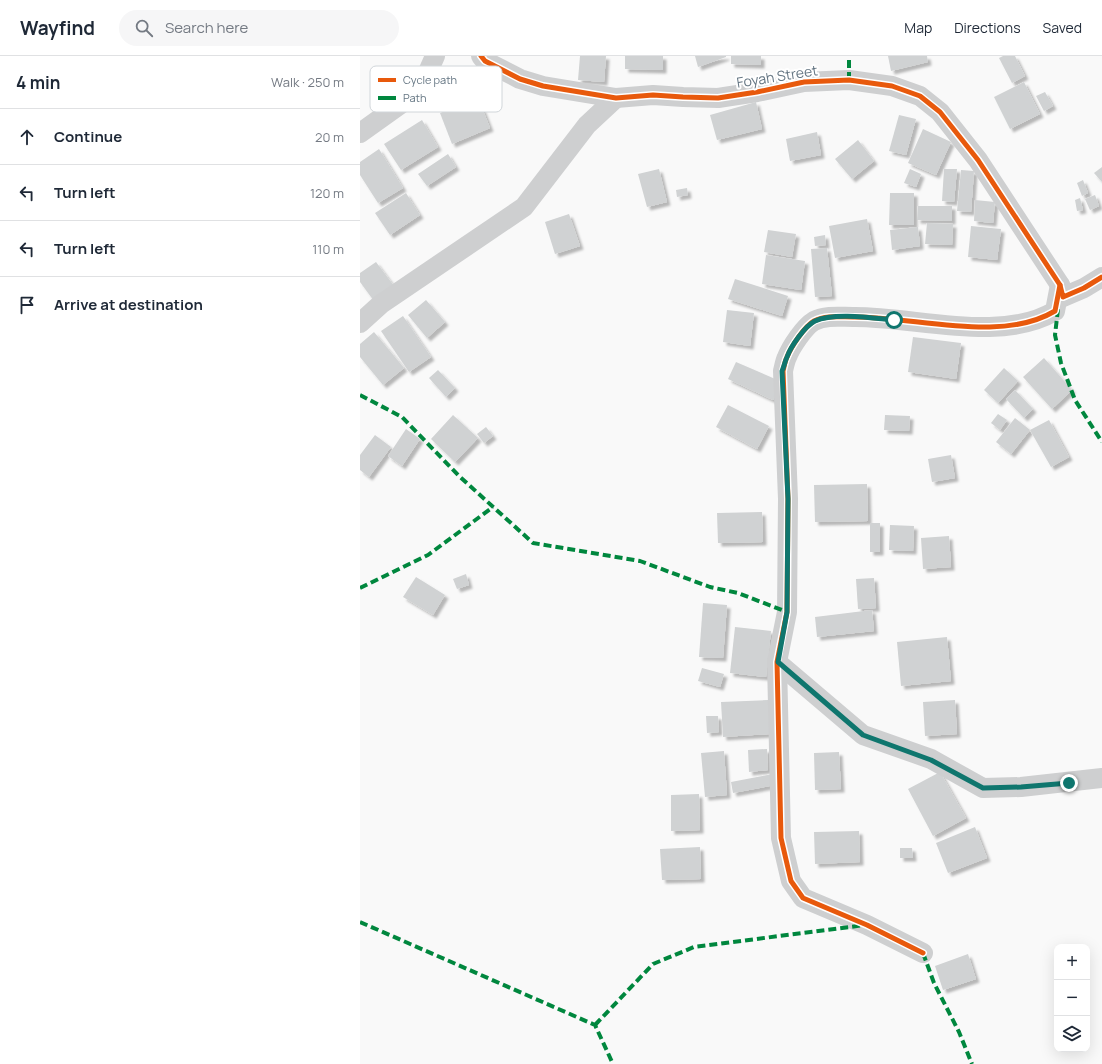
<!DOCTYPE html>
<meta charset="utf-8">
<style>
:root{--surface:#fff;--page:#f6f6f7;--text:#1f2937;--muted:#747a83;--line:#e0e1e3}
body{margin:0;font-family:Manrope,sans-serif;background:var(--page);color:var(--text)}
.controls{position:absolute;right:12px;bottom:12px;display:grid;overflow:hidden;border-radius:8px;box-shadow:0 4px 16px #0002}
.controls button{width:36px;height:36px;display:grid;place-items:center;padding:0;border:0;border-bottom:1px solid var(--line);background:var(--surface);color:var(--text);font:20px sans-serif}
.stop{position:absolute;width:12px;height:12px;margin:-9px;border:3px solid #0f766e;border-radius:50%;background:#fff}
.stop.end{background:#0f766e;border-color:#fff;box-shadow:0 1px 4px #0008}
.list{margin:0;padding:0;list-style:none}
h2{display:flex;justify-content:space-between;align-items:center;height:52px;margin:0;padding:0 16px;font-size:17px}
h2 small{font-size:13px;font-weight:400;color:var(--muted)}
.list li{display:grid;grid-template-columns:26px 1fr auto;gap:12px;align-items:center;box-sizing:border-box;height:56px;padding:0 16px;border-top:1px solid var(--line)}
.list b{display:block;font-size:15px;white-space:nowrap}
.list em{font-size:13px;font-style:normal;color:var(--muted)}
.icon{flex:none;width:22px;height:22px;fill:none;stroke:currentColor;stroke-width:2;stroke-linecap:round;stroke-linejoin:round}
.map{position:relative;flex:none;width:742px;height:1008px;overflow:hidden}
header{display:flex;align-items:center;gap:24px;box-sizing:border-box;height:56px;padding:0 20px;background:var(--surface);border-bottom:1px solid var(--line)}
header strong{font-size:19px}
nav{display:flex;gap:22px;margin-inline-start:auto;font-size:14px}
.search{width:280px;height:36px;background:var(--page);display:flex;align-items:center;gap:10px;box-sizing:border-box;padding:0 14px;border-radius:22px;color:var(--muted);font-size:15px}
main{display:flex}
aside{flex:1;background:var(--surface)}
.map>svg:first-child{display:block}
.building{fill:#d0d2d3;filter:url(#shadow)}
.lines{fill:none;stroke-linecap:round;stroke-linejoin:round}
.minor{stroke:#cecfd0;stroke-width:20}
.quiet{stroke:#00873e;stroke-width:4;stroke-dasharray:8 4;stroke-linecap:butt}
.cycleway-casing{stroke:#fff;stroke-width:8}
.cycleway{stroke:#e8590c;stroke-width:5}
.route{stroke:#0f766e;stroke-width:5}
.labels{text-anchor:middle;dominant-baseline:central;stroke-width:4;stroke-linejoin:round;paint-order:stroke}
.street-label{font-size:14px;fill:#657683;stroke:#fff}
.key{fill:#fff;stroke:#d1d6da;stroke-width:1}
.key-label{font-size:11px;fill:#657683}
</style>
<header>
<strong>Wayfind</strong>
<div class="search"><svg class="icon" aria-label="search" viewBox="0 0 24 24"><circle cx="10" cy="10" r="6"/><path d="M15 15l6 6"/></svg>Search here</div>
<nav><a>Map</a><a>Directions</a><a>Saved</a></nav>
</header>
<main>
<aside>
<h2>4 min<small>Walk · 250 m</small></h2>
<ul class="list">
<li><svg class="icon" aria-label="ahead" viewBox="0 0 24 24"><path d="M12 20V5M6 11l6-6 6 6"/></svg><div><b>Continue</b></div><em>20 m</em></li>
<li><svg class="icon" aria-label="left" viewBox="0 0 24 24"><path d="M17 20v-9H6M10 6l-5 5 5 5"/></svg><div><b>Turn left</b></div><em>120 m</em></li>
<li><svg class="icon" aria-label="left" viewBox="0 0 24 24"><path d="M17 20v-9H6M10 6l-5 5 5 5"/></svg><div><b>Turn left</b></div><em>110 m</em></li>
<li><svg class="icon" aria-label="arrive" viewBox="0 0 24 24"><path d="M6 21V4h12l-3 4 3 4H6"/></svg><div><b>Arrive at destination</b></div></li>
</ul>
</aside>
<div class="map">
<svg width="742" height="1008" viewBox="0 0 742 1008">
<defs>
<filter id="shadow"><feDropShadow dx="3.5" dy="3.5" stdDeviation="1" flood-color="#0004"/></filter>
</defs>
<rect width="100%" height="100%" fill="#f9f9f9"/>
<g class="building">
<polygon points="220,0 246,0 244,26 218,24"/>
<polygon points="265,0 303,0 303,14 265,13"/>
<polygon points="335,0 366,0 366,1 338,11"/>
<polygon points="371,0 401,0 401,9 371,8"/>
<polygon points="528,0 567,0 568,6 531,15"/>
<polygon points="643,0 655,0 665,20 652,27 639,2"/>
<polygon points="664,26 680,58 650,73 634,41"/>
<polygon points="685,36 693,50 684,55 676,40"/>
<polygon points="118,42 130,72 92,88 80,57"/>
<polygon points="396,46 402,73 357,84 350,59"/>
<polygon points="539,59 556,63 546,99 529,95"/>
<polygon points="62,64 78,91 41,114 24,88"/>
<polygon points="563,73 591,86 576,119 548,107"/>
<polygon points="457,76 461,99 430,105 426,83"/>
<polygon points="498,84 514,105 492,123 475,103"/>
<polygon points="19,93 43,132 18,147 0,119 0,106"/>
<polygon points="88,98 96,111 67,130 58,118"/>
<polygon points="742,111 742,126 734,117"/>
<polygon points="299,113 307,146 287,151 278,118"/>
<polygon points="550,113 561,118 556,131 544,127"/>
<polygon points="584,113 597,113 594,146 582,145"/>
<polygon points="601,114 614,115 611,156 597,155"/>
<polygon points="723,124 728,137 722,140 717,127"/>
<polygon points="327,132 328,139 317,141 316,134"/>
<polygon points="46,137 60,159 30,179 15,157"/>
<polygon points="530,137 554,137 554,169 529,169"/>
<polygon points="735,139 739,150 730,154 725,143"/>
<polygon points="720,142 723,154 717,155 715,144"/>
<polygon points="615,144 635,146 633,167 614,165"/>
<polygon points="558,150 592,150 592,165 557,164"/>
<polygon points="209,158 220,190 195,198 185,166"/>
<polygon points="507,163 513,195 475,202 469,170"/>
<polygon points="567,167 593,168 592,189 565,188"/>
<polygon points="611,170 641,173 637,204 608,201"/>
<polygon points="558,171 560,190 532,194 530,174"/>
<polygon points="408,174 436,178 432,201 404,196"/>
<polygon points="465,179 466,189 455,190 454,181"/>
<polygon points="467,192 472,240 455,241 451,193"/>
<polygon points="406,199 445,205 441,234 402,228"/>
<polygon points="16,206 34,230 14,245 0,226 0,217"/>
<polygon points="375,223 428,240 422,260 368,243"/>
<polygon points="66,244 85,266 67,282 48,259"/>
<polygon points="367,254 394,257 390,290 363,286"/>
<polygon points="43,260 71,301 49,316 21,275"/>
<polygon points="14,276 44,312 23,329 0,301 0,288"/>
<polygon points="553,281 601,287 596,323 548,316"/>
<polygon points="684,302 712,334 692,353 663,321"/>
<polygon points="376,306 422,326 413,344 368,323"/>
<polygon points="644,312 658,325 638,347 624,334"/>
<polygon points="78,314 95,332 86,341 69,322"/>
<polygon points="655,334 673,353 664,362 646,343"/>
<polygon points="368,349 409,370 397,393 356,371"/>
<polygon points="638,358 647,364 640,374 631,367"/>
<polygon points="93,359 118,382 95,406 71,383"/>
<polygon points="525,359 550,360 549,375 524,374"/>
<polygon points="655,362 670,374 651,398 636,386"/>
<polygon points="689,364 709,401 691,411 670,374"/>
<polygon points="126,371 133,380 124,387 117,378"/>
<polygon points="46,373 60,383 42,410 28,400"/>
<polygon points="15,379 31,391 9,421 0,414 0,399"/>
<polygon points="591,399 595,422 572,426 568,403"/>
<polygon points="507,428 508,465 455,466 454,429"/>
<polygon points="402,456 403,486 358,487 357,457"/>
<rect x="510" y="467" width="10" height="29"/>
<polygon points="530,469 554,470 553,495 529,494"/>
<polygon points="589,480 591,511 563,513 561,482"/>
<polygon points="106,518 109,529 97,533 93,523"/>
<polygon points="56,521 85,539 73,559 43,541"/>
<polygon points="514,522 516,552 498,553 496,523"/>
<polygon points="343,547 367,549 363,602 339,601"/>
<polygon points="512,554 514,575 457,581 455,561"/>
<polygon points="375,571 411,575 406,621 370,617"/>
<polygon points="587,581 591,625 541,630 537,586"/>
<polygon points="342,612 364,618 360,631 338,625"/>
<polygon points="408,644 410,678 363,681 361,646"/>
<polygon points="595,644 597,678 565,680 563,646"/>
<polygon points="346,660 358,660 359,676 347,677"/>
<polygon points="407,693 408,714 389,716 388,694"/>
<polygon points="364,695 367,739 345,741 341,697"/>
<polygon points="479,696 481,733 455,734 454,697"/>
<polygon points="580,716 606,762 573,780 548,733"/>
<polygon points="413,718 415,729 373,737 371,726"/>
<polygon points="339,738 340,774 311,775 311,739"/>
<polygon points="615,771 627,802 588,817 576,787"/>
<polygon points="499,775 500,806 455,808 454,776"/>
<polygon points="340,791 341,823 302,824 300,793"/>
<polygon points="540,792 552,792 553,802 540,802"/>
<polygon points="608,898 616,923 583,934 575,910"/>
</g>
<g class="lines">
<g class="minor">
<polyline points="121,0 125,5 160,23 183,30 256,42 293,39 323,41 358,42 397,36 444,26 489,24 532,30 560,40 580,56 618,104 700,229 703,241 724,232 742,221"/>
<polyline points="0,77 56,37 64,25 75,0"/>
<polyline points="0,267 21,248 164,151 227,69 256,42"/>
<polyline points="417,606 503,679 571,703 623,732 661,731 742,722"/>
<path d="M563 897 507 869 443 842 431 825 421 782 417 606 427 556 428 443 423 315C424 311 425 305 427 301 431 291 444 271 454 265 466 259 480 261 493 261 554 260 640 288 695 255L700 229"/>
</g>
<g class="quiet">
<polyline points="489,24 489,0"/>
<polyline points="698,253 695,279 701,307 715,344 742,386"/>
<polyline points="0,339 42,361 99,420 173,487 280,505 350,531 378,537 427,556"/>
<polyline points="0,532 68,499 133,451"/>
<polyline points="0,866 235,969 253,1008"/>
<polyline points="563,897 574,927 599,976 612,1008"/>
<polyline points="235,969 293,908 334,891 505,869"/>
</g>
<g class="cycleway-casing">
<g id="cycleway">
<polyline points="121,0 125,5 160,23 183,30 256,42 293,39 323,41 358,42 397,36 444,26 489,24 532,30 560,40 580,56 618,104 700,229 703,241 724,232 742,221"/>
<path d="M563 897 507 869 443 842 431 825 421 782 417 606 427 556 428 443 423 315C424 311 425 305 427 301 431 291 444 271 454 265 466 259 480 261 493 261 554 260 640 288 695 255L700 229"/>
</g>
</g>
<use href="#cycleway" class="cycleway"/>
</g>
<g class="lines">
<path class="route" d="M534 264C513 262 474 256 455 265 445 270 431 290 427 301 425 305 424 311 422 315L428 443 427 556 418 606 503 679 571 704 623 732 661 731 709 727"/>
</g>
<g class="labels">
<g class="street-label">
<text transform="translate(417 20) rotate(-9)">Foyah Street</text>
</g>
</g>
<rect x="10" y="10" width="132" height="46" rx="6" class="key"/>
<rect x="18" y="22" width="18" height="4" fill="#e8590c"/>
<rect x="18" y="40" width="18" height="4" fill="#00873e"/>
<g class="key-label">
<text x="43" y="28">Cycle path</text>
<text x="43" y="46">Path</text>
</g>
</svg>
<div class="controls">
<button>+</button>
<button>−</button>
<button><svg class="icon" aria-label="layers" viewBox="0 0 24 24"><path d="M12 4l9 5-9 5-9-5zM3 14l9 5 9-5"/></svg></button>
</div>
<div class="stop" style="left:534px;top:264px"></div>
<div class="stop end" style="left:709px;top:727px"></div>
</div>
</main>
